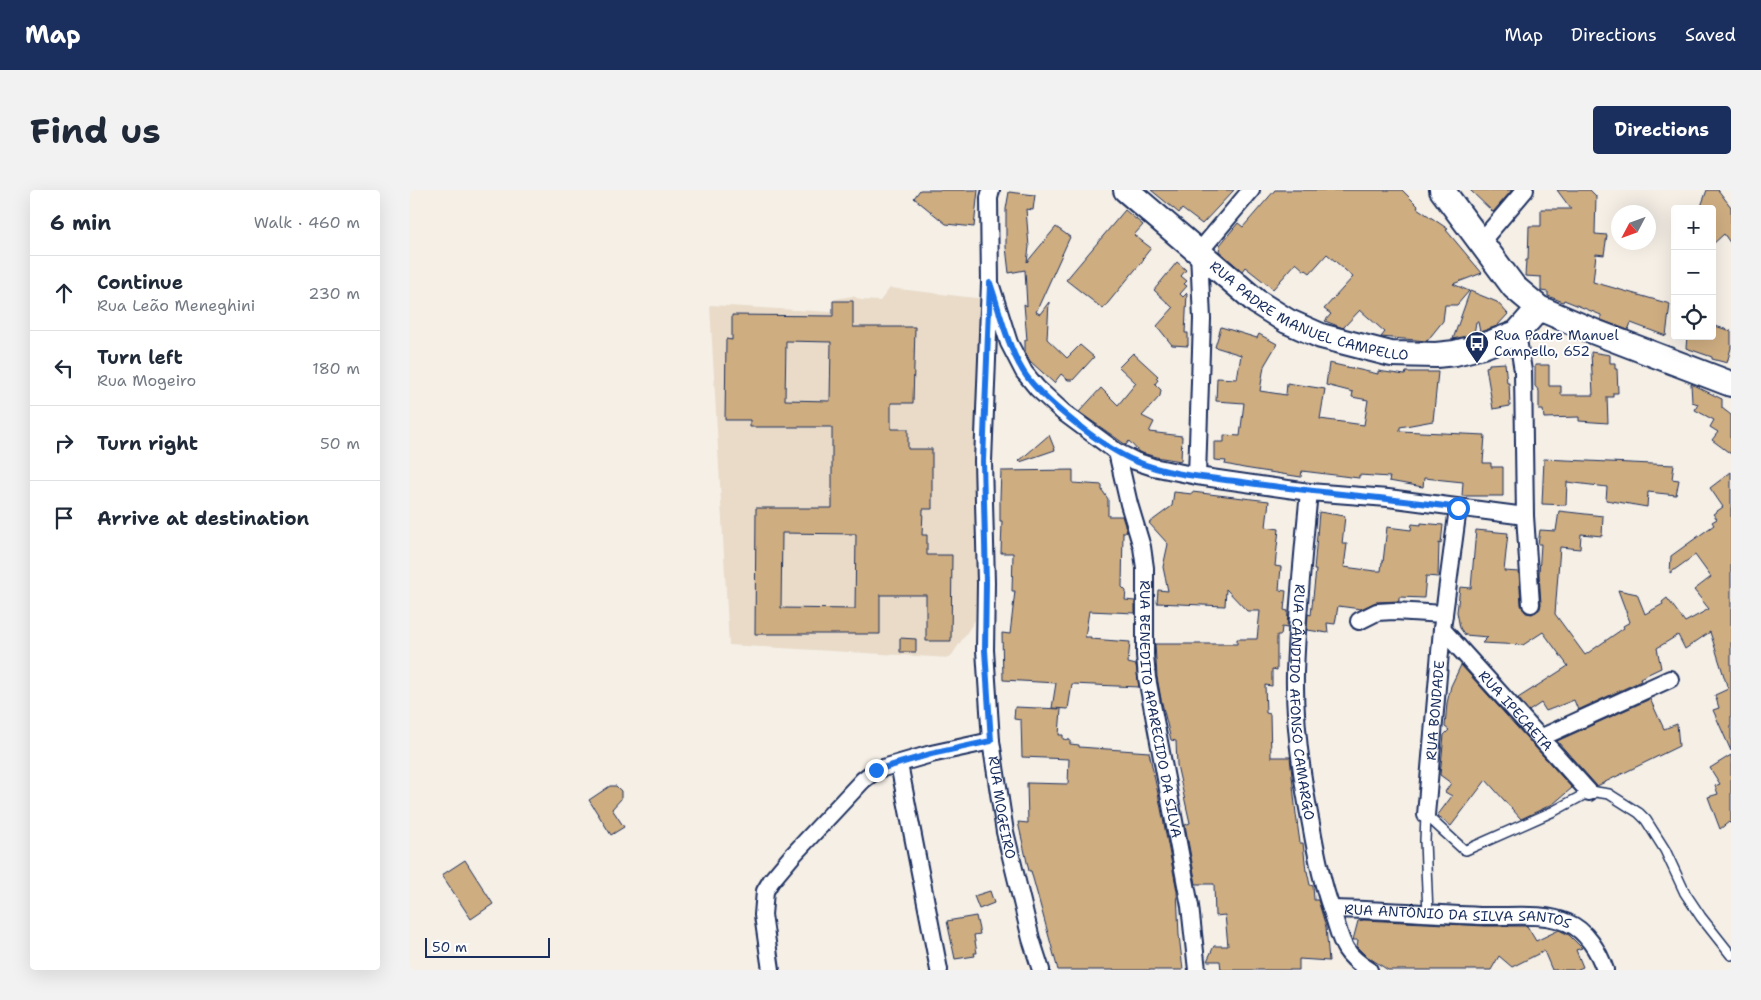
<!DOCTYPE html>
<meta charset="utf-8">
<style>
:root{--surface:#fff;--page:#f2f2f3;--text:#1f2937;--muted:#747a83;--line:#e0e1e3;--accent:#1b2f5e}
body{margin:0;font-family:"Shantell Sans",sans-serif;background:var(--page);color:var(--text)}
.controls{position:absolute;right:15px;top:15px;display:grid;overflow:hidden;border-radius:5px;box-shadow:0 5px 20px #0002}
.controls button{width:45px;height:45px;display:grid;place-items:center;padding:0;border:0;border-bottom:1px solid var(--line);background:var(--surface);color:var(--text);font:25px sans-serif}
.compass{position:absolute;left:1201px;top:15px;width:45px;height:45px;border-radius:50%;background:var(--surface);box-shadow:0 5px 20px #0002;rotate:229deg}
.scale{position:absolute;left:15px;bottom:12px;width:125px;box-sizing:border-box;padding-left:5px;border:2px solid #1b2f5e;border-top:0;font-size:14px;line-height:18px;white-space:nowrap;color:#1b2f5e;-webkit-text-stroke:4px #fff;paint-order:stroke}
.stop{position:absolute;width:15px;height:15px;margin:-11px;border:4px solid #1a73e8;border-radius:50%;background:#fff}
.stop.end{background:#1a73e8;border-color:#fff;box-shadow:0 1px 5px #0008}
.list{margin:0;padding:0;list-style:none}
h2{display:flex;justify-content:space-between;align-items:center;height:65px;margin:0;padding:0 20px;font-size:21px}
h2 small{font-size:16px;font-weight:400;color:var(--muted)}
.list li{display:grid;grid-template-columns:32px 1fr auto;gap:15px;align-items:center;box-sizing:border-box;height:75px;padding:0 20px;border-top:1px solid var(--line)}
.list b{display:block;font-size:19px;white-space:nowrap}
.list p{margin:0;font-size:16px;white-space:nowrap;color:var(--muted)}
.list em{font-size:16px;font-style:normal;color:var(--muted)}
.icon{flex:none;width:28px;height:28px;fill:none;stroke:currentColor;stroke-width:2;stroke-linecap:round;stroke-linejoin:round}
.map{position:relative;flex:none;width:1321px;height:780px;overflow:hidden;border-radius:5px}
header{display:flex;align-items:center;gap:30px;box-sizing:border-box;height:70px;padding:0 25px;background:var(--accent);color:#fff}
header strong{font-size:24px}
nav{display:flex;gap:28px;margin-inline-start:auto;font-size:18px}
.intro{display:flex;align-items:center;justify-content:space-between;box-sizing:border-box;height:120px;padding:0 30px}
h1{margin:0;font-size:35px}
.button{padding:12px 22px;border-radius:5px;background:var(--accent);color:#fff;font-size:18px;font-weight:700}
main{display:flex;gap:30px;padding:0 30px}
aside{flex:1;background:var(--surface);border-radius:5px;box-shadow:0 5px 20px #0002}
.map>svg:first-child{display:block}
.built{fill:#e9dbc8}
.building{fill:#cead81;stroke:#1b2f5e;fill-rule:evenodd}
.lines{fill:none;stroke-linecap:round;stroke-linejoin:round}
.service-casing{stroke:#1b2f5e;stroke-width:12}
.minor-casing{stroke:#1b2f5e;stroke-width:20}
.secondary-casing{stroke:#1b2f5e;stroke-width:28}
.service{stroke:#fff;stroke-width:9}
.minor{stroke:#fff;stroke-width:16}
.secondary{stroke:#fff;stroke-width:24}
.route{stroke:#1a73e8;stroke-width:6}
.labels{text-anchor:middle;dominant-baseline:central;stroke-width:4;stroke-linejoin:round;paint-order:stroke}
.street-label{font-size:14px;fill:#1b2f5e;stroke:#fff}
.poi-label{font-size:14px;fill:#1b2f5e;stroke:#fff;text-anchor:start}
</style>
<header>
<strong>Map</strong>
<nav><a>Map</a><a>Directions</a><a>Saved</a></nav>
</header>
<div class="intro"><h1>Find us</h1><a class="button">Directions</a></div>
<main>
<aside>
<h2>6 min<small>Walk · 460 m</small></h2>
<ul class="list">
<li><svg class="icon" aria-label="ahead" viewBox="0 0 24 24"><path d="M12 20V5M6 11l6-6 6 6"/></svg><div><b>Continue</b><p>Rua Leão Meneghini</p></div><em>230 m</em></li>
<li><svg class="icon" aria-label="left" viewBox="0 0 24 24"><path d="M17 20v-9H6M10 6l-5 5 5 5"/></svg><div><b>Turn left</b><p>Rua Mogeiro</p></div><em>180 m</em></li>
<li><svg class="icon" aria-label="right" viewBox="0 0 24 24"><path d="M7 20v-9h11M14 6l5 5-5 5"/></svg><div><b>Turn right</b></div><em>50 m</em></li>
<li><svg class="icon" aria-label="arrive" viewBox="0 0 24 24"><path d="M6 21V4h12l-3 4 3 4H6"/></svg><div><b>Arrive at destination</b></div></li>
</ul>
</aside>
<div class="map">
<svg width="1321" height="780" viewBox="0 0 1321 780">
<rect width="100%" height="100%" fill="#f5efe6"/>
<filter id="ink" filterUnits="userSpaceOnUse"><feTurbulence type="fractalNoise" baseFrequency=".02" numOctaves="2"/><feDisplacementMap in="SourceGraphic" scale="10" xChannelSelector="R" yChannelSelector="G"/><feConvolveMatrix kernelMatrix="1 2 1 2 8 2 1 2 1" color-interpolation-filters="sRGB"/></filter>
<g filter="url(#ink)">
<polygon class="built" points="480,98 574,109 568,363 565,430 540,468 319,455 300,115 421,122 425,109 443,106 451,110 470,111"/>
<g class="building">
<polygon points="510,0 568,0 564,37 536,34 504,8"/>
<polygon points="741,0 824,0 792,34 772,19 769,23"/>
<polygon points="865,0 992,0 1008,16 1007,18 1038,39 1036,40 1072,83 1043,94 1059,101 1047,115 1035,115 1033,131 1017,151 971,147 975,142 950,120 933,138 915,131 921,124 914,119 943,87 917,64 900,83 896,80 895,81 886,73 863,99 835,77 832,81 809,61 810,55 828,33 833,37"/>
<polygon points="1060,0 1102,0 1083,22"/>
<polygon points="1147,0 1180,0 1186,6 1185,44 1197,45 1194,65 1186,64 1183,92 1260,114 1256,146 1221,133 1218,140 1191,130 1191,125 1154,110 1153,112 1138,106 1138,102 1131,101 1131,87 1115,86 1116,70 1118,70 1119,36 1131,36 1131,19 1161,19"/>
<polygon points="1297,0 1308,0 1321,17 1321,54 1314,44 1302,55 1302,19 1290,19"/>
<polygon points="599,2 625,5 623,20 616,19 619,57 617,72 646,37 660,47 626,122 630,124 639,112 637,149 657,168 670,155 684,167 663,190 658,190 651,184 644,193 620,171 615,162 615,150 617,150 614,114 617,116 615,80 599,83 596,57 596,19"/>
<polygon points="715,20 733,35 724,45 741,58 733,68 734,69 693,119 656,90"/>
<polygon points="767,72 776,80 771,86 777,91 774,94 777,96 770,104 773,107 777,103 775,143 778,143 778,156 762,155 747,136 763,118 744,100"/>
<polygon points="1060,101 1087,112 1098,124 1087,136 1070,142 1068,132 1066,132 1064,144 1043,149"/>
<path d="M423 111H443V137H505L503 213H481V239H498V259H522V319H513L512 345H517V365H542L541 451H516V405H470V444H345L346 318H422V237H340V230H315L316 149 322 150V125L423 126ZM376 151 421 152 420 211 375 210ZM372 343 446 344 445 419 371 418Z"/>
<polygon points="1302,135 1321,141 1321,158 1317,173 1302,169 1302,167 1276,158 1277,146 1302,146"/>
<polygon points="811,137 847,148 849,144 867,154 854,176 850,201 876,205 877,193 915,199 910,229 954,235 958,210 942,207 943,202 916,195 919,173 968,184 968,181 995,185 996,182 1028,182 1023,231 990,237 990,241 1075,245 1073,273 1081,273 1081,277 1093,277 1093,306 1052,306 1053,292 1014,288 1013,297 979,291 980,287 949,285 949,288 892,281 891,287 834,278 815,274 816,271 804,270 804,252 814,252 814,245 830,246 834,213 806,211 807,188 827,189 831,165 805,157"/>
<polygon points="1181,162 1200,165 1200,173 1205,173 1205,179 1207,179 1208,203 1203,203 1203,207 1197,207 1198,233 1169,231 1169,227 1134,228 1133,220 1129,220 1129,201 1125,196 1125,175 1139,175 1139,196 1151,196 1151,205 1183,205"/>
<polygon points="723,163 748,186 746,188 748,190 745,194 751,200 750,206 732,226 744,232 739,242 772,246 771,271 746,267 729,262 719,251 716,255 669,222 691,198 708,215 726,193 709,177"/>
<polygon points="1095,173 1097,193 1099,193 1100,216 1083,219 1076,177 1079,176 1079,174"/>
<polygon points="1281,194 1312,209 1312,218 1321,225 1321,264 1302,250 1308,242 1300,237 1304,230 1285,220 1288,214 1282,212"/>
<polygon points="639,245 645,260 610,272 609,271"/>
<polygon points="1134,269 1264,275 1262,289 1269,290 1266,305 1238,302 1237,317 1196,310 1197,297 1157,292 1156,315 1132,314"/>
<polygon points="663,280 663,293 692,295 692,300 698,309 698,326 712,326 717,342 713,342 712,397 716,401 715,410 725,411 725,423 679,421 675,447 681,447 681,449 720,452 718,473 726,475 729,497 662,494 658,519 642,518 646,493 593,490 592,443 600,444 605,401 602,401 603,363 591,363 592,331 590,331 590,308 591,281"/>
<polygon points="1321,282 1321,561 1303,520 1309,518 1305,505 1318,499 1300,442 1275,459 1268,445 1247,458 1251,478 1230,488 1231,491 1168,520 1164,510 1136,521 1131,513 1119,521 1108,508 1158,476 1133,442 1113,455 1072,453 1078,447 1055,445 1050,438 1047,422 1050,397 1061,398 1066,340 1098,343 1094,381 1109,382 1111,415 1116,423 1122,424 1130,419 1131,414 1129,384 1131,354 1128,354 1130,340 1146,341 1149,321 1193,326 1192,346 1171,344 1170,359 1150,357 1145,424 1175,465 1214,438 1213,436 1220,432 1208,400 1227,404 1235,424 1253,414 1252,412 1257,408 1275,432 1299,419 1284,400 1301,387 1285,365 1260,383 1261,366 1304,335 1302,332 1307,329 1303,324 1313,317 1300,298"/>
<polygon points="764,302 782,304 782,302 859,311 856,337 869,339 865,376 871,377 869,400 876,401 874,420 878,421 877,438 872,437 871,445 867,445 867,480 862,479 862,496 855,495 856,523 860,524 861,567 880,567 886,624 890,653 893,653 896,681 897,681 900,695 903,696 904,710 908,710 916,737 919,771 889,769 889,780 811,780 810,771 797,771 804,756 818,756 815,725 805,726 804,694 786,694 775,635 780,633 767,575 766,551 761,550 751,509 747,487 745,454 827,454 827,449 847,449 850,421 837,421 816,399 815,416 747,413 748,400 758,401 753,377 758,354 739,333 762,316"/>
<polygon points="909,322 935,326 932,354 937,354 934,377 965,381 971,381 972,372 973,372 977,337 1001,340 1002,334 1011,335 1011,333 1033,335 1031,354 1029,353 1028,387 1016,386 1014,408 989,407 989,411 966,412 951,419 928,416 925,434 917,433 918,443 897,440 898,424 901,425 906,380 904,380"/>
<polygon points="490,448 506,449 506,462 490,462"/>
<polygon points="1051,475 1162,598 1143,614 1111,629 1076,590 1041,636 1027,626 1042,606 1035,602 1041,593 1030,585 1034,545 1039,540 1035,537 1037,513 1041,496"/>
<polygon points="1240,509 1254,539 1267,534 1269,556 1187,596 1147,551"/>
<polygon points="605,517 651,519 649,545 653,545 653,549 660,550 660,554 669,555 669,557 739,562 750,613 767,701 769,745 773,780 648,780 621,681 619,681 608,632 618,633 617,593 658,594 659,569 612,567 611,530 604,529"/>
<polygon points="1321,565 1321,634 1319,632 1310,639 1298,607 1308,604 1305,596 1310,594 1300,578"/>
<polygon points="200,596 206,596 211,601 211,609 202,619 214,637 201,645 179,610"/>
<polygon points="55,670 83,714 61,729 32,685"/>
<polygon points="580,701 584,713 569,719 564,706"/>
<polygon points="566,726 570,744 564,745 567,763 564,763 565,766 545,769 537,731"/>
<polygon points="954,730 1075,736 1117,736 1126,751 1149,740 1159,745 1172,758 1166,760 1173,777 1166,780 1142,780 1134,761 1102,777 1089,766 1081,780 978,780 955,765 947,757 948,750 943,750 948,731"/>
</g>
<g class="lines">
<g class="service-casing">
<g id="service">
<polyline points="1016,625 1053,659 1056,660 1144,621 1179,602 1186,602 1199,604 1229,623 1236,630 1255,660 1275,703 1291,727 1321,765"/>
<polyline points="1016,625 1015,651 1018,724"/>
</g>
</g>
<g class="minor-casing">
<g id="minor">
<path id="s1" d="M581 0 579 8 580 93 573 271 576 393 575 460 581 551 595 642 621 749 631 780"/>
<polyline points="1070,53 1115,0"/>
<polyline points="580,93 599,153 614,182 627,198 653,222 707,262 725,271 743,277 787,286 899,302 978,308 1115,326 1113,181 1107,143"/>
<path id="s2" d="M707 262 719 314 732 357 735 378V465L737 488 780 716 787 780"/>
<polyline points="787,286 792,129 789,62 841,0"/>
<path id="s3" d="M899 302C893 362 887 423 885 483 884 534 891 584 901 634 906 663 911 690 921 718 932 749 929 761 959 780"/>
<polyline points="1115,326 1121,414"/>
<polyline points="949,431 967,422 984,421 1034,424"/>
<path id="s4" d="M1032 439 1179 602"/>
<polyline points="1130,548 1260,489"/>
<polyline points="489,574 529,780"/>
<path id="s5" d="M1016 625 1032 439 1048 318"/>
<path id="s6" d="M922 719C973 720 1023 724 1075 726 1101 727 1133 722 1158 733 1176 740 1189 762 1195 780"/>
<polyline points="361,780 353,725 355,701 361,691 382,666 453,590 466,580 521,564 581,551"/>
</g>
</g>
<g class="secondary-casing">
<g id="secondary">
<path id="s7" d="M716 0 847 112 877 131 911 146 981 164 1026 165 1045 163 1073 156 1107 143 1129 118"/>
<polyline points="1032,0 1104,97 1129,118 1185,142 1321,194"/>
</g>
</g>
<use href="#service" class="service"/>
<use href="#minor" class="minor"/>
<use href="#secondary" class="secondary"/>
</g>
</g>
<g class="lines" filter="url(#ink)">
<path class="route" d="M466 580 521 564 581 551 575 460 576 393 573 271 580 93C590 122 597 155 613 181 631 210 694 258 725 271 756 284 792 287 825 291 899 302 974 307 1048 318"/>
</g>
<defs>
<g id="bus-pin" transform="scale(1.25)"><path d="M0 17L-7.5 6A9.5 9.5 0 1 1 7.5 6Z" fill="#1b2f5e" stroke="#fff"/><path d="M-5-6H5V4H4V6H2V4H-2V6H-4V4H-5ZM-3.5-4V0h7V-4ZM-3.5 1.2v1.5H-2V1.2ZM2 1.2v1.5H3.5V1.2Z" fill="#fff"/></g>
</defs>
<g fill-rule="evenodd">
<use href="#bus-pin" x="1067" y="153"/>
</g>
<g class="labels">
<g class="street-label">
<text stroke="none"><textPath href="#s7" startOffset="224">RUA PADRE MANUEL CAMPELLO</textPath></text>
<text stroke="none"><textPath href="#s3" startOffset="211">RUA CÂNDIDO AFONSO CAMARGO</textPath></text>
<text stroke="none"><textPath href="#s2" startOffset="262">RUA BENEDITO APARECIDO DA SILVA</textPath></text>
<text stroke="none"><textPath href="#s5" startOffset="105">RUA BONDADE</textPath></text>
<text stroke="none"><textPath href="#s4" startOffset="110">RUA IPECAETA</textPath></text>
<text stroke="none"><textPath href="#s1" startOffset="619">RUA MOGEIRO</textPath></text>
<text stroke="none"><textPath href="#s6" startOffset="126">RUA ANTÔNIO DA SILVA SANTOS</textPath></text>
</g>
<g class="poi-label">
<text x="1084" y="145">Rua Padre Manuel<tspan x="1084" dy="16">Campello, 652</tspan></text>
</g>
</g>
</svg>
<div class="controls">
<button>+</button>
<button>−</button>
<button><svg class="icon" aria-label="locate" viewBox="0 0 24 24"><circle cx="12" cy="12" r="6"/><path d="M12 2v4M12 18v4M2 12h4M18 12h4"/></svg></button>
</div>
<svg class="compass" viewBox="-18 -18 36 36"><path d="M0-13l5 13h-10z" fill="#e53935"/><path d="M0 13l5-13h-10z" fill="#747a83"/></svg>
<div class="scale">50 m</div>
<div class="stop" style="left:1048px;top:318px"></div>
<div class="stop end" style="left:466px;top:580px"></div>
</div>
</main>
